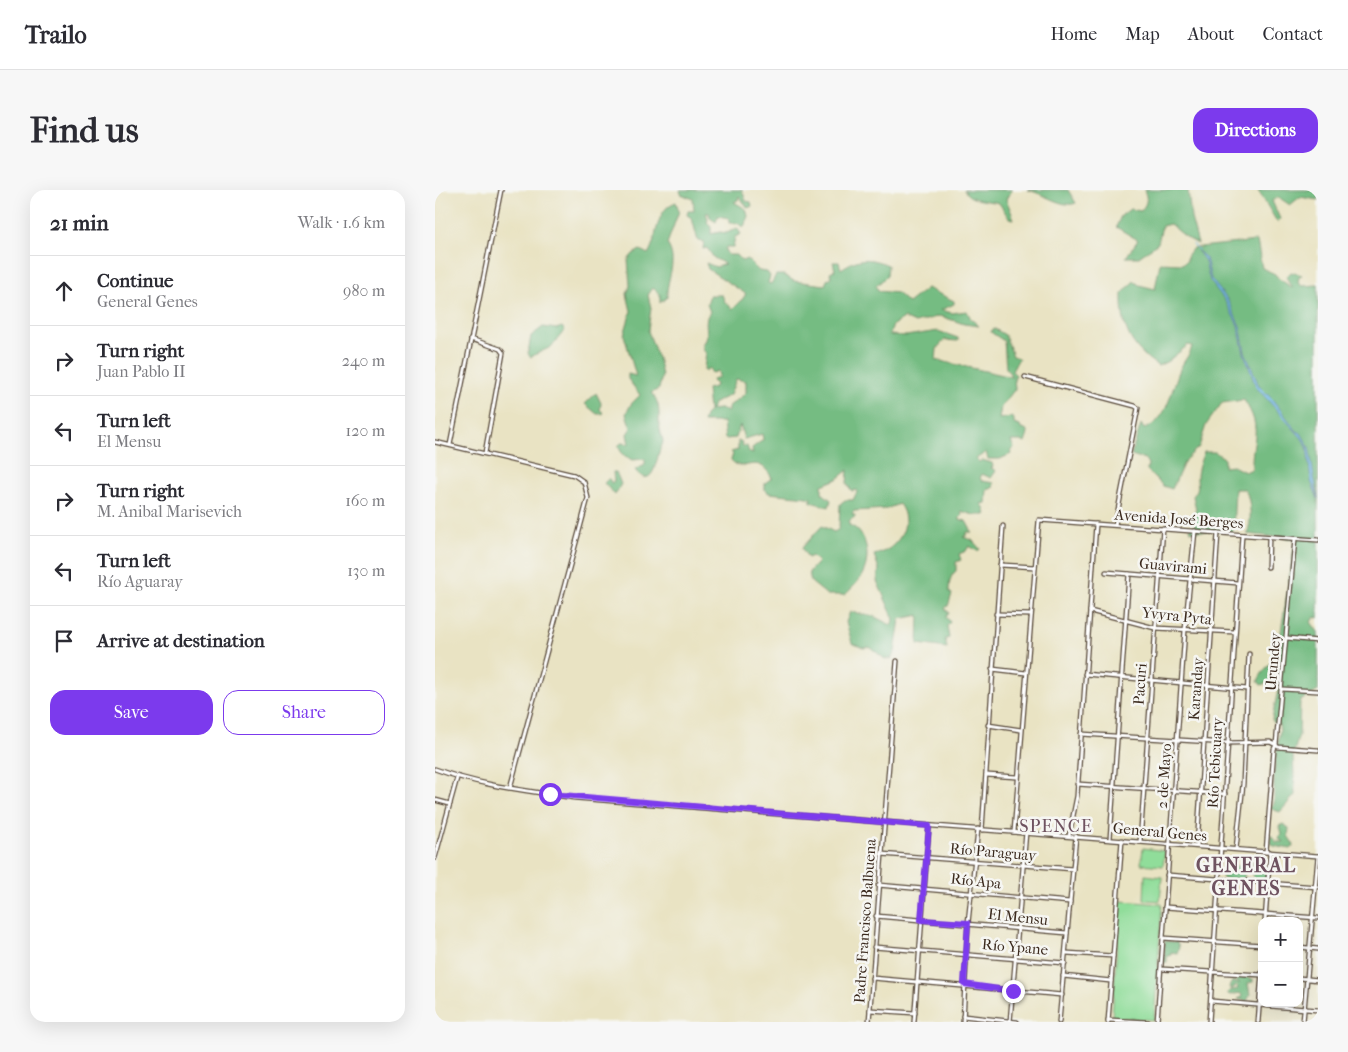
<!DOCTYPE html>
<meta charset="utf-8">
<style>
:root{--surface:#fff;--page:#f7f7f7;--text:#2b2b33;--muted:#7c7c81;--line:#e1e1e2;--accent:#7c3aed}
body{margin:0;font-family:"IM FELL French Canon",serif;background:var(--page);color:var(--text)}
.controls{position:absolute;right:15px;bottom:15px;display:grid;overflow:hidden;border-radius:10px;box-shadow:0 5px 20px #0002}
.controls button{width:45px;height:45px;display:grid;place-items:center;padding:0;border:0;border-bottom:1px solid var(--line);background:var(--surface);color:var(--text);font:25px sans-serif}
.stop{position:absolute;width:15px;height:15px;margin:-11px;border:4px solid #7c3aed;border-radius:50%;background:#fff}
.stop.end{background:#7c3aed;border-color:#fff;box-shadow:0 1px 5px #0008}
.list{margin:0;padding:0;list-style:none}
h2{display:flex;justify-content:space-between;align-items:center;height:65px;margin:0;padding:0 20px;font-size:21px}
h2 small{font-size:16px;font-weight:400;color:var(--muted)}
.list li{display:grid;grid-template-columns:32px 1fr auto;gap:15px;align-items:center;box-sizing:border-box;height:70px;padding:0 20px;border-top:1px solid var(--line)}
.list b{display:block;font-size:19px;white-space:nowrap}
.list p{margin:0;font-size:16px;white-space:nowrap;color:var(--muted)}
.list em{font-size:16px;font-style:normal;color:var(--muted)}
.actions{display:flex;gap:10px;padding:15px 20px}
.actions a{flex:1;padding:11px 0;border:1px solid var(--accent);border-radius:15px;text-align:center;font-size:18px;color:var(--accent)}
.actions .main{background:var(--accent);color:#fff}
.icon{flex:none;width:28px;height:28px;fill:none;stroke:currentColor;stroke-width:2;stroke-linecap:round;stroke-linejoin:round}
.map{position:relative;flex:none;width:883px;height:832px;overflow:hidden;border-radius:15px}
header{display:flex;align-items:center;gap:30px;box-sizing:border-box;height:70px;padding:0 25px;background:var(--surface);border-bottom:1px solid var(--line)}
header strong{font-size:24px}
nav{display:flex;gap:28px;margin-inline-start:auto;font-size:18px}
.intro{display:flex;align-items:center;justify-content:space-between;box-sizing:border-box;height:120px;padding:0 30px}
h1{margin:0;font-size:35px}
.button{padding:12px 22px;border-radius:15px;background:var(--accent);color:#fff;font-size:18px;font-weight:700}
main{display:flex;gap:30px;padding:0 30px}
aside{flex:1;background:var(--surface);border-radius:15px;box-shadow:0 5px 20px #0002}
.map>svg:first-child{display:block}
.green{fill:#90dd9a;stroke:#66845c}
.forest{fill:#74bc82;stroke:#587350;fill-rule:evenodd}
.water{fill:#76bded;stroke:#587486}
.lines{fill:none;stroke-linecap:round;stroke-linejoin:round}
.stream{stroke:#76bded;stroke-width:1}
.minor-casing{stroke:#554637;stroke-width:5.5}
.minor{stroke:#fff;stroke-width:3}
.route{stroke:#7c3aed;stroke-width:6}
.labels{text-anchor:middle;dominant-baseline:central;stroke-width:5;stroke-linejoin:round;paint-order:stroke}
.street-label{font-size:15px;fill:#3b2a1e;stroke:#f6f6f2}
.quarter-label{font-size:18px;letter-spacing:1px;fill:#6f5360;stroke:#f6f6f2}
.district-label{font-size:20px;font-weight:bold;letter-spacing:1px;fill:#6f5360;stroke:#f6f6f2}
</style>
<header>
<strong>Trailo</strong>
<nav><a>Home</a><a>Map</a><a>About</a><a>Contact</a></nav>
</header>
<div class="intro"><h1>Find us</h1><a class="button">Directions</a></div>
<main>
<aside>
<h2>21 min<small>Walk · 1.6 km</small></h2>
<ul class="list">
<li><svg class="icon" aria-label="ahead" viewBox="0 0 24 24"><path d="M12 20V5M6 11l6-6 6 6"/></svg><div><b>Continue</b><p>General Genes</p></div><em>980 m</em></li>
<li><svg class="icon" aria-label="right" viewBox="0 0 24 24"><path d="M7 20v-9h11M14 6l5 5-5 5"/></svg><div><b>Turn right</b><p>Juan Pablo II</p></div><em>240 m</em></li>
<li><svg class="icon" aria-label="left" viewBox="0 0 24 24"><path d="M17 20v-9H6M10 6l-5 5 5 5"/></svg><div><b>Turn left</b><p>El Mensu</p></div><em>120 m</em></li>
<li><svg class="icon" aria-label="right" viewBox="0 0 24 24"><path d="M7 20v-9h11M14 6l5 5-5 5"/></svg><div><b>Turn right</b><p>M. Anibal Marisevich</p></div><em>160 m</em></li>
<li><svg class="icon" aria-label="left" viewBox="0 0 24 24"><path d="M17 20v-9H6M10 6l-5 5 5 5"/></svg><div><b>Turn left</b><p>Río Aguaray</p></div><em>130 m</em></li>
<li><svg class="icon" aria-label="arrive" viewBox="0 0 24 24"><path d="M6 21V4h12l-3 4 3 4H6"/></svg><div><b>Arrive at destination</b></div></li>
</ul>
<div class="actions"><a class="main">Save</a><a>Share</a></div>
</aside>
<div class="map">
<svg width="883" height="832" viewBox="0 0 883 832">
<rect width="100%" height="100%" fill="#f6f6f2"/>
<filter id="ink" filterUnits="userSpaceOnUse"><feTurbulence type="fractalNoise" baseFrequency=".02" numOctaves="2"/><feDisplacementMap in="SourceGraphic" scale="10" xChannelSelector="R" yChannelSelector="G"/><feConvolveMatrix kernelMatrix="1 2 1 2 8 2 1 2 1" color-interpolation-filters="sRGB"/></filter>
<filter id="wash" filterUnits="userSpaceOnUse"><feTurbulence type="fractalNoise" baseFrequency=".0096" numOctaves="4" result="noise"/><feDisplacementMap in="SourceGraphic" scale="20" xChannelSelector="R" yChannelSelector="G"/><feGaussianBlur stdDeviation="1.12" result="paint"/><feColorMatrix in="noise" values="0 0 0 0 0 0 0 0 0 0 0 0 0 0 0 0 0 1.4 0 .05"/><feComposite in="paint" operator="in"/></filter>
<g filter="url(#wash)">
<rect width="100%" height="100%" fill="#e9e3c3"/>
<g class="green">
<polygon points="708,658 730,661 728,676 706,674"/>
<polygon points="710,685 727,687 725,711 709,710"/>
<polygon points="685,711 727,714 719,830 677,827"/>
</g>
<g class="forest">
<path d="M245 0H307L311 11 316 12 317 16 313 18 304 6 303 10 299 12 311 19 313 26 309 37 302 33H294V28L283 26 281 32 275 28 274 23H271L273 29 272 33 276 37V44L285 42 292 43 302 38 306 44 300 47 298 57H291L290 60 293 65H302L307 71 312 69 324 81 332 82 335 86 333 93 336 94 341 85H349L359 91 390 95 392 90 397 87 395 82 400 80 398 72H404L406 79C424 67 433 67 453 75L452 86 441 96 443 101 462 103 473 113 492 98 519 111V114L506 120 517 123 532 121 536 129 544 136 529 134 505 126 480 133 469 128 458 135 454 145 471 146 503 141 523 148V151L509 150 502 159 501 170 577 187 571 178 569 151 557 143 556 141 560 139 570 145 578 166 584 168 577 181 581 185 579 188 580 199 566 217 564 229 576 227 579 229V234L585 236 586 239 591 240 593 244 590 253 586 251H576L579 258 576 260V264L565 269H553L551 262 541 269 544 272 547 270 557 273 558 277 556 278 561 281 556 288 547 284 545 288 547 291 559 293 558 298 552 300 551 313 546 314 549 317 551 325H539L526 321 527 326 524 329 531 331 537 342H532V345L528 347 537 350 545 359 543 361 534 356 531 361 524 364 526 370 521 372V381C515 385 514 394 514 402L517 404 513 416 510 418 514 423 511 427 515 432 512 436 514 448 510 449 512 458 483 454 484 425 465 429 460 462 456 469H450L435 457 428 458 417 453 411 432 415 422 438 426 456 435 459 429 442 391 444 379 439 365C461 361 480 335 464 314L451 319 419 321 417 324 421 326 414 331V335C432 341 436 367 428 383 424 392 417 398 410 405H392L376 392 374 382 383 372 377 366 373 368 367 358 387 336 399 342 404 339 405 314 410 310H418L422 302V300L417 301 412 294 413 280 402 289 387 295V303L396 310 394 317 376 312V308L372 307 334 303 330 300V293L337 288C322 260 309 286 296 270L298 264 296 262 303 260V251H306L308 256H312L314 262 318 264 317 258 328 250 327 244 309 249 305 235 301 248 290 249 288 232H268L271 224 276 220 274 221 272 199 280 197 281 194 277 191 278 189 284 187 283 181 277 183 274 178 270 181 269 179 271 163 268 160V152H270C275 141 267 131 275 122L272 114 275 105H287L290 112 298 119 306 111 311 104 273 79 271 73 281 77 290 74 279 68 272 58 268 59 269 52 263 51 257 28 252 25 253 21H259L258 9 246 4ZM301 189 311 191V203L293 217V221L285 219 276 220 279 213 295 205Z"/>
<path d="M529 0H577L571 9 579 29 574 28 564 13C553 10 535 12 529 0Z"/>
<path d="M592 0H633L641 13C627 19 607 2 592 0Z"/>
<path d="M709 0H753L756 28 763 54 752 48 735 34 727 36 723 53 704 67H691L703 50 681 37 686 26 695 19 706 21C712 13 713 9 709 0Z"/>
<polygon points="823,0 879,0 883,4 883,10 865,7 855,15 843,7 837,11 845,29 842,32"/>
<path d="M241 12 244 21 232 54C244 71 231 89 232 107L225 113V104L218 98 213 105 216 118 213 141 224 171 227 186 224 199 216 203C225 212 224 221 224 232 224 239 227 246 228 251 228 254 225 259 224 262 221 275 216 300 200 280L210 275V269L197 270 188 265 183 256 186 253 194 254 192 244 196 238 191 224 196 214 205 205 193 189V184L201 186 189 145 196 121 192 104 195 96 193 70 198 64 205 60 213 64C224 47 219 20 241 12Z"/>
<path d="M822 51 827 78 840 84 844 89 858 98 851 87 856 82 867 85 864 87 863 93 867 96 883 95V428L879 427 876 432 883 442V501L865 511 864 545 858 565 860 605 845 622 834 618 839 614V581L845 540 844 534 840 535 837 529 844 495 835 492 826 495 823 491C831 472 849 468 846 442L860 349 812 344C817 332 816 310 810 299H800L798 342 756 341 755 337 761 335 755 331 761 319 758 306C765 298 762 296 762 287 762 280 766 269 769 262H780L789 268V277L798 276 810 282 817 279C816 247 829 241 809 210L787 213 771 235 764 257 750 270 737 299 728 296 712 280 713 274 710 269 696 265 706 234 709 239C734 231 736 198 746 177 750 169 755 165 757 156L753 155 733 171 723 176C695 157 686 137 687 104L699 91 704 95 720 99 725 73 747 74 752 71V66L758 58 765 57Z"/>
<polygon points="108,137 121,139 127,137 130,140 116,157 95,167 93,163 96,146"/>
<polygon points="161,203 166,213 165,220 169,223 167,224 162,224 150,214"/>
<polygon points="178,282 181,282 186,294 180,305 169,293 174,288 176,293 179,291"/>
<polygon points="848,634 854,638 853,646 859,655 856,659 838,656 835,653 836,645 841,652 849,652 844,649 846,644 844,636"/>
<polygon points="818,670 826,680 832,679 832,691 818,688"/>
<polygon points="788,674 793,675 790,678 792,681 801,676 810,674 809,690 788,689 786,682"/>
<polygon points="730,751 742,752 744,757 742,763 736,762 736,765 732,766 732,772 729,773"/>
<polygon points="805,786 818,789 818,792 813,793 815,805 812,811 802,809 808,807 805,803 795,805 792,803 794,801 803,799 802,795 796,800 794,797 798,790 799,793 805,793 801,791"/>
</g>
<polygon class="water" points="762,60 771,68 776,89 792,109 805,136 810,162 824,196 837,209 862,241 866,243 874,257 883,309 876,291 872,256 866,247 821,197 809,163 803,135 789,109 775,91 770,71"/>
<g class="lines">
<polyline class="stream" points="758,54 763,60"/>
</g>
</g>
<g filter="url(#ink)">
<g class="lines">
<g class="minor-casing">
<g id="minor">
<polyline points="36,149 65,159 68,163 50,263"/>
<polyline points="590,187 700,216 703,218 680,335"/>
<polyline points="0,252 139,285 149,292 153,308 75,598"/>
<polyline points="15,255 66,0"/>
<polyline points="860,349 841,555 843,557 883,560"/>
<polyline points="565,375 600,377"/>
<polyline points="833,377 834,347"/>
<polyline points="671,382 803,393"/>
<polyline points="655,421 720,438 800,442"/>
<polyline points="561,424 596,425"/>
<polyline points="852,448 883,451"/>
<polyline points="557,479 591,483"/>
<polyline points="650,484 812,499"/>
<polyline points="847,499 883,501"/>
<polyline points="553,535 586,540"/>
<polyline points="646,544 793,553 835,552 841,555 839,559 831,662"/>
<path d="M0 579C45 596 93 601 140 608L883 666"/>
<polyline points="551,585 582,587"/>
<polyline points="642,594 790,604"/>
<polyline points="0,610 15,614"/>
<polyline points="547,640 568,336"/>
<polyline points="579,642 604,330 883,350"/>
<polyline points="634,646 642,606 661,334"/>
<polyline points="675,649 694,384"/>
<polyline points="705,652 728,338"/>
<polyline points="762,656 783,343"/>
<polyline points="801,659 808,594 814,464"/>
<polyline points="446,664 638,679"/>
<polyline points="0,668 22,588"/>
<polyline points="732,685 883,697"/>
<polyline points="443,695 635,712"/>
<polyline points="730,717 883,728"/>
<polyline points="441,726 632,743"/>
<polyline points="830,731 835,662"/>
<polyline points="728,748 827,755"/>
<polyline points="439,757 630,773"/>
<polyline points="864,757 883,759"/>
<polyline points="631,763 678,766"/>
<polyline points="726,779 827,785"/>
<polyline points="628,786 676,791"/>
<polyline points="437,788 627,805"/>
<polyline points="864,788 883,790"/>
<polyline points="776,811 883,820"/>
<polyline points="435,820 480,823"/>
<polyline points="528,826 582,832"/>
<polyline points="673,830 713,832"/>
<polyline points="434,832 462,471"/>
<polyline points="479,832 494,636"/>
<polyline points="528,832 533,733 543,639"/>
<polyline points="575,832 591,642"/>
<polyline points="624,832 641,646"/>
<polyline points="673,832 687,650"/>
<polyline points="722,832 750,440 760,341"/>
<polyline points="774,832 807,345"/>
<polyline points="823,832 827,781"/>
<polyline points="868,832 883,666"/>
</g>
</g>
<use href="#minor" class="minor"/>
</g>
</g>
<g class="lines" filter="url(#ink)">
<polyline class="route" points="115,604 494,636 486,730 533,733 529,794 578,801"/>
</g>
<g class="labels">
<g class="street-label">
<text transform="translate(744 329) rotate(4)">Avenida José Berges</text>
<text transform="translate(738 376) rotate(5)">Guavirami</text>
<text transform="translate(742 426) rotate(6)">Yvyra Pyta</text>
<text transform="translate(838 472) rotate(-85)">Urundey</text>
<text transform="translate(705 494) rotate(-86)">Pacuri</text>
<text transform="translate(761 499) rotate(-86)">Karanday</text>
<text transform="translate(780 573) rotate(-87)">Río Tebicuary</text>
<text transform="translate(729 586) rotate(-86)">2 de Mayo</text>
<text transform="translate(725 642) rotate(5)">General Genes</text>
<text transform="translate(558 662) rotate(5)">Río Paraguay</text>
<text transform="translate(541 691) rotate(6)">Río Apa</text>
<text transform="translate(583 727) rotate(6)">El Mensu</text>
<text transform="translate(430 731) rotate(-86)">Padre Francisco Balbuena</text>
<text transform="translate(580 757) rotate(5)">Río Ypane</text>
</g>
<g class="quarter-label">
<text x="621" y="636">SPENCE</text>
</g>
<g class="district-label">
<text x="811" y="675">GENERAL<tspan x="811" dy="23">GENES</tspan></text>
</g>
</g>
</svg>
<div class="controls">
<button>+</button>
<button>−</button>
</div>
<div class="stop" style="left:115px;top:604px"></div>
<div class="stop end" style="left:578px;top:801px"></div>
</div>
</main>
